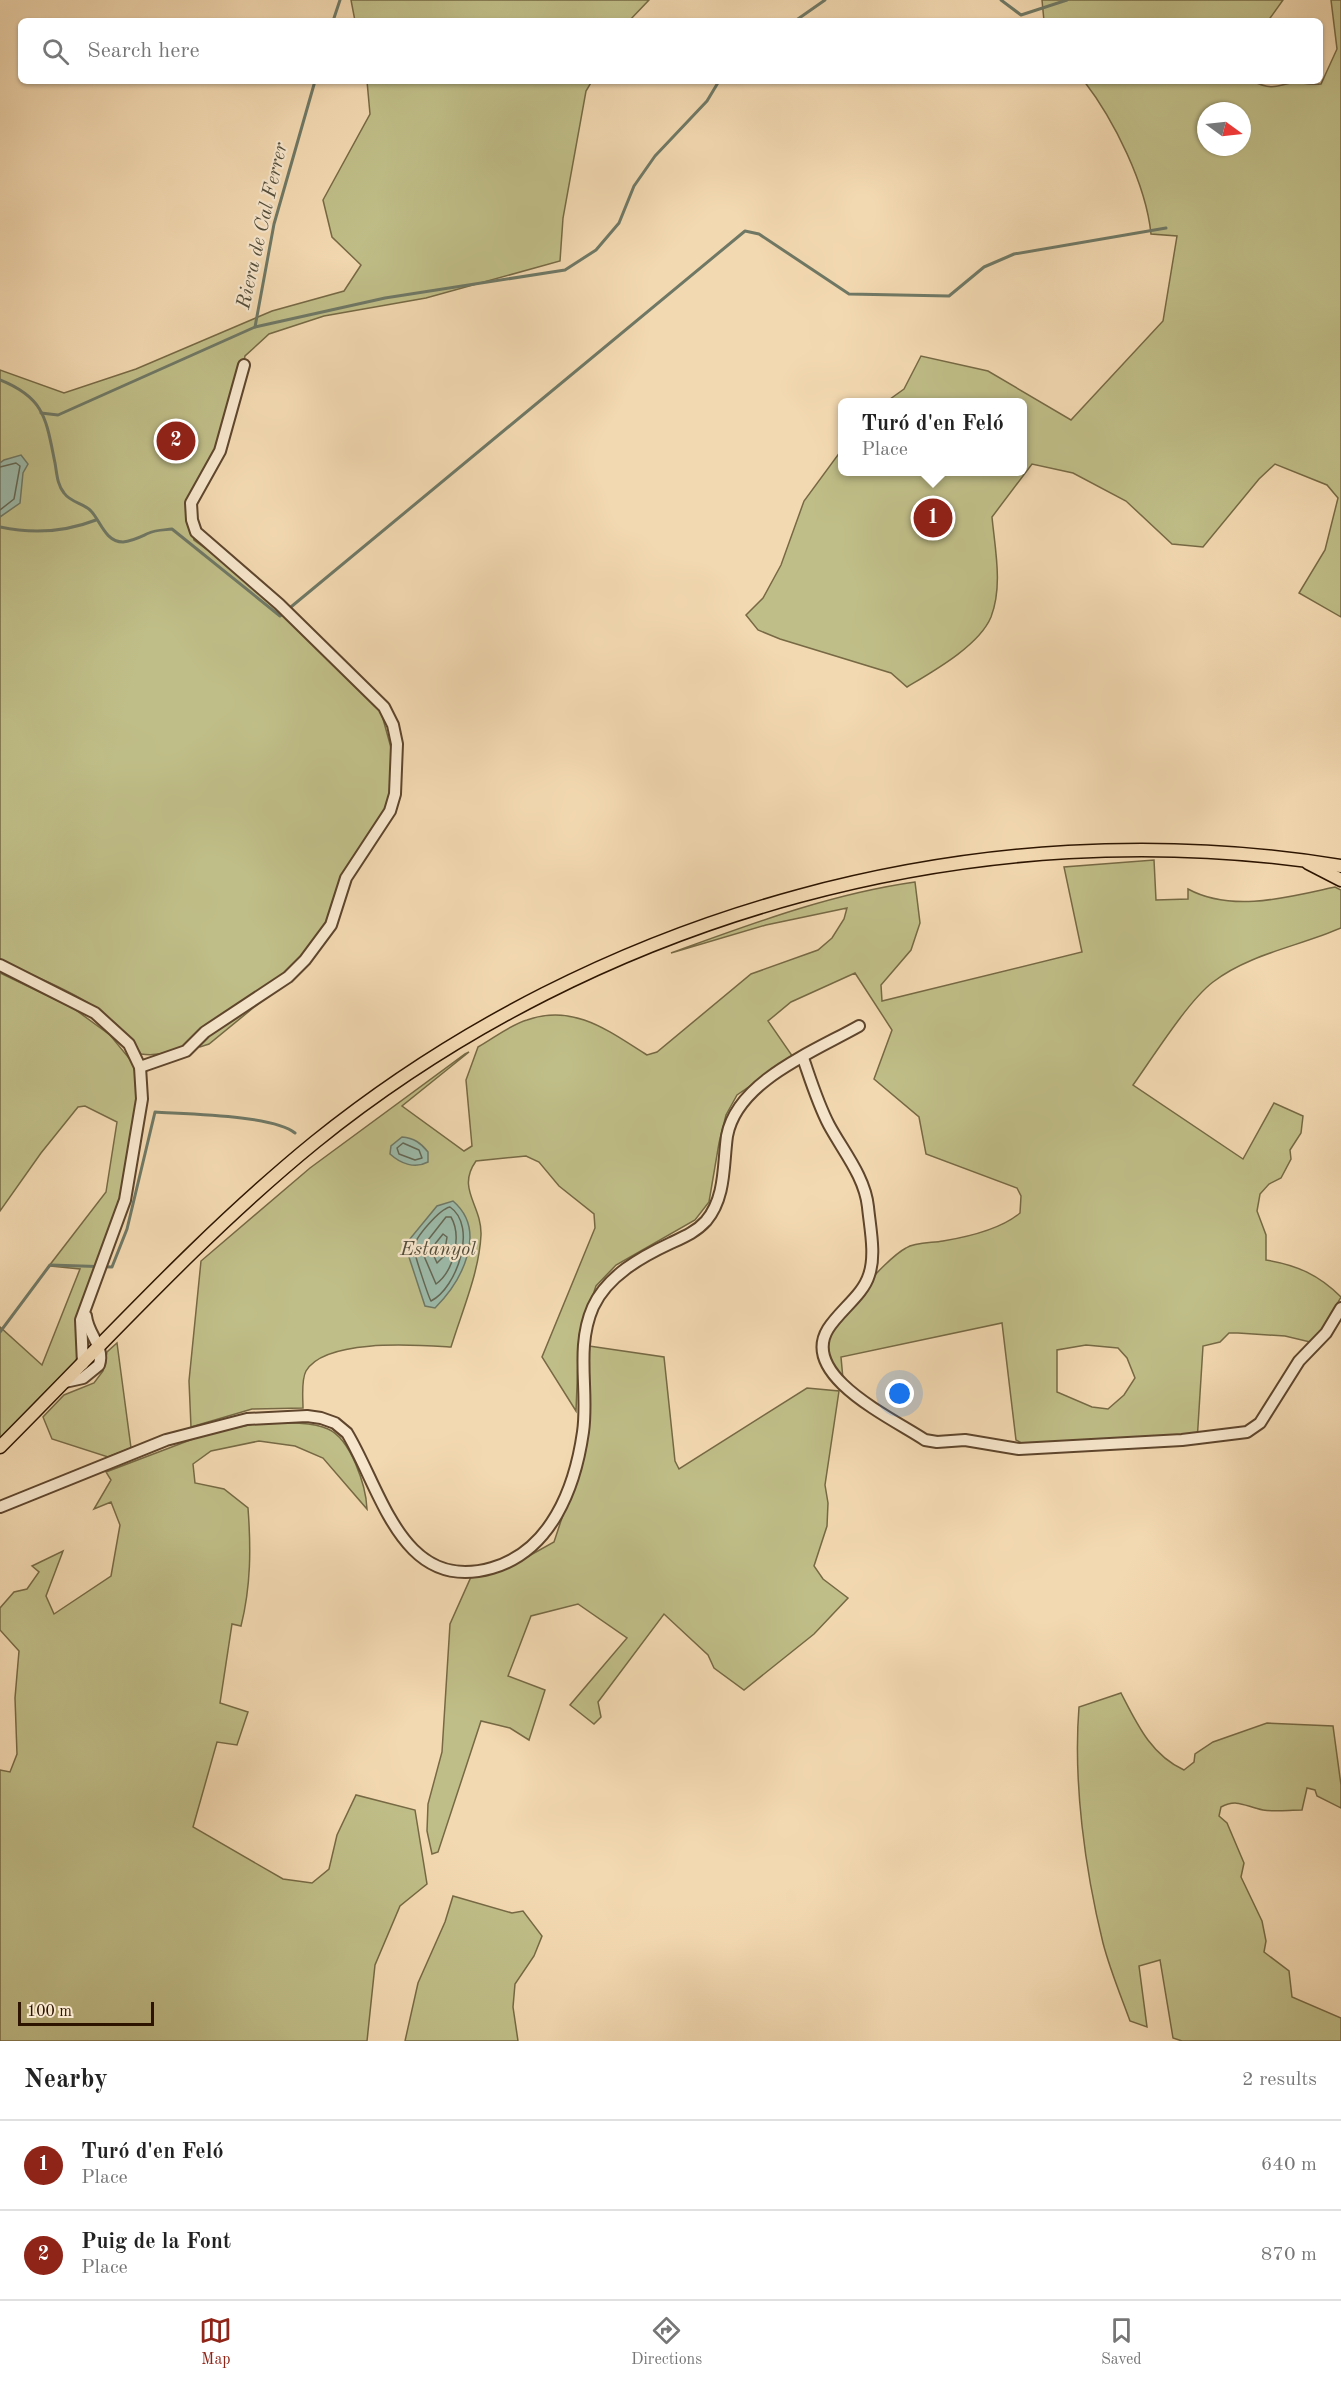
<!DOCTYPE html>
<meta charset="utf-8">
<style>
:root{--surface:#fff;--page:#f6f6f6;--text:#222;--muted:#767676;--line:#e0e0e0;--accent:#8f2418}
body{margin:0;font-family:"Old Standard TT",serif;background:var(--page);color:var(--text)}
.compass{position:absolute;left:1197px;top:102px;width:54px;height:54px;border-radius:50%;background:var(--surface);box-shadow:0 2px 4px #0004;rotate:105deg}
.scale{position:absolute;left:18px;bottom:15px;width:136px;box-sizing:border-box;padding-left:6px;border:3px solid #2c1400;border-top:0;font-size:16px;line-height:21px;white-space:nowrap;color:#2c1400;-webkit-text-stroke:4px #f7e6cc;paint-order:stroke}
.you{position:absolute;left:900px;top:1394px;width:21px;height:21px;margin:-15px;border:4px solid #fff;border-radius:50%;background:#1a73e8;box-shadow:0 0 0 9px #1a73e833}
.badge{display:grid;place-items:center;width:39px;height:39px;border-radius:50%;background:var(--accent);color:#fff;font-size:20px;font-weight:700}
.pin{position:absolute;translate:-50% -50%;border:3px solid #fff;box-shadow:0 2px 6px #0006}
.popup{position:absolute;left:838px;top:398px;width:189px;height:78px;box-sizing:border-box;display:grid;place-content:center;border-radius:9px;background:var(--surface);filter:drop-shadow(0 2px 4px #0005);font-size:20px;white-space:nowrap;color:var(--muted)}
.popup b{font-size:22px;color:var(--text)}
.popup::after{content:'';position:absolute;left:50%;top:100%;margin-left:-12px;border:12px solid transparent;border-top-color:var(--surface)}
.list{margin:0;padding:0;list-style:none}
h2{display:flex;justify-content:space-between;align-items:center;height:78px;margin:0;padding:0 24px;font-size:26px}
h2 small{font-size:20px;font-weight:400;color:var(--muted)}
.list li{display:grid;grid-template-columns:39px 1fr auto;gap:18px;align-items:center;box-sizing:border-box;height:90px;padding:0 24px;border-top:2px solid var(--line)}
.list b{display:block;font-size:22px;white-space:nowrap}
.list p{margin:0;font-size:20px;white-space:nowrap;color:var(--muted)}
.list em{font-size:20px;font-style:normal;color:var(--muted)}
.icon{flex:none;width:33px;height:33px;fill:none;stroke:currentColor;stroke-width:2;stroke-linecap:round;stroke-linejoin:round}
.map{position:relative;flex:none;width:1341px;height:2041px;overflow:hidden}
.search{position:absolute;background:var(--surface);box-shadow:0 2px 4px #0004;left:18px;right:18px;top:18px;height:66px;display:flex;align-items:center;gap:15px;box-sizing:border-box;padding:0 21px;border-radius:9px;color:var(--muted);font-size:22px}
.sheet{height:258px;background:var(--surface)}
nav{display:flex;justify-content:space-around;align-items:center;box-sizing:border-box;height:84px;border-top:2px solid var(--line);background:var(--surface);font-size:16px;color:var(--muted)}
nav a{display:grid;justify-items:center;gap:3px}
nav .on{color:var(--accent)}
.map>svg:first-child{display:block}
.green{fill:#c0be88;stroke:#766944;stroke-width:1.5;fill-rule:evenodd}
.water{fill:#9cbaa9;stroke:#6f7865;stroke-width:1.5}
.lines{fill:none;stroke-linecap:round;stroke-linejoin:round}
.shore{stroke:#646754;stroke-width:1.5}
.stream{stroke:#6f7865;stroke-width:3}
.minor-casing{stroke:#5e452c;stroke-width:14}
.major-casing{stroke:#2c1400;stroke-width:15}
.minor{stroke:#f7e6cc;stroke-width:10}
.major{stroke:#f3d9b1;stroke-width:12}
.labels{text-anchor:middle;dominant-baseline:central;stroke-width:4.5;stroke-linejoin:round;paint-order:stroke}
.water-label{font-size:20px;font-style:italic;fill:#534e3b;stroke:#f7e6cc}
</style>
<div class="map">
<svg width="1341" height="2041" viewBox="0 0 1341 2041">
<rect width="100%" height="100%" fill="#f3d9b1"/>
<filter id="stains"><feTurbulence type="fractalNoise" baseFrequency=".00333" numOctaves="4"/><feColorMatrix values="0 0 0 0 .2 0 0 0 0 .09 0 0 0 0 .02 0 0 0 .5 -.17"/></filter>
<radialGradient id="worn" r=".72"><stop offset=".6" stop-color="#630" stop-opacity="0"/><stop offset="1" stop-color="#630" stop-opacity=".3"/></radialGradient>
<g class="green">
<polygon points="351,0 649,0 629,21 355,21"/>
<polygon points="1042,0 1283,0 1268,21 1044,21"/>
<path d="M1331 0H1341V617L1299 593 1325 550 1338 498 1327 485 1275 464 1259 479 1203 547 1172 544 1126 501 1073 473 1032 464 992 517C995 549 1003 586 991 617 979 646 932 672 907 687L891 673 780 639 758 630 746 615 763 598 781 565 804 501 843 448V472H1023V402H886L904 389 921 356 988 371 1071 420 1163 321 1177 236 1151 234C1146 184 1114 120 1084 81H1252C1280 94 1278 81 1301 83 1308 84 1313 85 1321 84L1337 49ZM1206 111H1242V147H1206Z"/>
<path d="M367 81H592L586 91 563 218 560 261 426 298 324 316 269 334 245 356 240 380 212 464 189 512 194 540 246 578 380 708 393 755 389 805 342 894 325 933 269 995 209 1044 200 1047 191 1042C176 1051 160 1057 141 1054 109 1003 53 984 0 961V370L64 393 136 369 272 311 344 291 361 265 332 237 323 200 370 114Z"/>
<path d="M1154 860 1156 900 1188 899V889C1232 913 1289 897 1335 887L1341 890V928C1300 946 1249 954 1213 982 1188 1001 1153 1057 1133 1085L1243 1159 1274 1103 1303 1116 1301 1133 1290 1150 1291 1159 1281 1178 1269 1184 1260 1194 1257 1211 1266 1235V1260C1297 1265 1319 1275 1341 1297L1322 1330 1310 1342 1285 1336 1238 1333H1229L1220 1342 1203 1346 1197 1442 1032 1449 1016 1440 1002 1323 841 1357 843 1379C836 1371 828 1363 827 1352 823 1328 885 1259 906 1248 915 1242 932 1243 943 1241 967 1237 1001 1229 1020 1213L1021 1196 1017 1188 926 1154 919 1117 874 1079 892 1030 855 973 791 1002 768 1021 793 1057 737 1095 726 1115 719 1143 709 1202 695 1220 616 1265 596 1286 579 1336 576 1411 542 1357 595 1228 594 1214 559 1186 539 1162 526 1156 476 1161C456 1189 482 1205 481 1235 479 1273 462 1311 451 1347 417 1345 325 1338 306 1371 301 1380 303 1398 303 1408L252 1409 191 1427 189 1381 201 1261 310 1168 465 1054 469 1052 402 1106 464 1151 472 1146 466 1080 478 1047C494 1038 510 1025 527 1020 574 1003 610 1032 647 1055L657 1052 751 974 818 950 832 938 844 919 847 908 766 925 671 953C751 924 830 894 915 882L920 923 911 950 881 985 882 1001 1082 952 1064 867ZM1086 1345 1118 1348 1127 1358 1135 1378 1124 1395 1108 1409 1092 1407 1057 1392V1350Z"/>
<polygon points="0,973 73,1008 110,1035 133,1063 137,1081 137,1099 121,1196 101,1253 78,1359 0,1438 0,1327 42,1365 80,1269 49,1266 106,1192 117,1122 85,1106 78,1107 41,1153 0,1211"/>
<polygon points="117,1343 131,1448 108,1457 52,1439 43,1417 64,1395 94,1383 103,1371 107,1352"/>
<polygon points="589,1346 664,1357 675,1461 679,1469 807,1388 839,1391 825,1485 828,1503 827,1526 814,1566 823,1579 848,1598 814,1634 744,1690 714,1668 708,1655 664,1614 598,1702 601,1717 594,1724 570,1705 627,1638 578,1604 531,1616 508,1676 545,1690 529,1740 510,1728 481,1721 438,1852 432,1854 427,1831 428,1804 442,1752 450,1624 471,1577 511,1566 554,1542 584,1451 588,1424"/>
<path d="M258 1423C276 1423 311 1421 328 1429 351 1439 366 1486 367 1509L323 1458 295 1446 259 1441 211 1451 193 1464 195 1483 224 1489 248 1508C251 1548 251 1586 241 1626L232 1624 220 1703 248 1712 237 1745 217 1742 193 1827 283 1879 312 1883 329 1869 337 1835 356 1795 415 1810 427 1884 400 1906 375 1965 367 2041H0V1770L10 1772 17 1754 15 1698 19 1651 0 1630V1608L14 1592 27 1589 39 1572 32 1566 63 1551 46 1596 54 1614 111 1576 120 1525 111 1502 94 1509 111 1480 106 1472 206 1434Z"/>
<path d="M1121 1693C1137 1724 1151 1755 1184 1770L1194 1762 1195 1754 1213 1742 1267 1723 1333 1726 1341 1785V1808L1317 1796 1315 1790 1307 1788 1302 1810C1289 1810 1275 1812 1263 1810 1246 1807 1238 1798 1221 1807L1219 1816 1227 1823 1244 1863 1241 1877 1262 1921 1266 1941 1264 1952 1289 1971 1292 1997 1341 2018V2041H1182L1173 2038 1160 1960 1139 1966 1147 2027 1130 2021C1121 1996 1110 1970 1103 1943 1085 1870 1073 1782 1079 1707Z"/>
<polygon points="453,1896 512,1913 523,1911 542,1936 534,1956 515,1984 513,2007 518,2041 405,2041 418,1983 445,1922"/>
</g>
<g class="water">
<polygon points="21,455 28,464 23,473 20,503 0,517 0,463 4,460"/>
<path d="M402 1137C414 1138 421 1143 428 1152V1162C415 1169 401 1164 390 1154L391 1146Z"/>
<path d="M453 1201C488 1231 462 1281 435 1308L425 1306 407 1251 409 1240 437 1206Z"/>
</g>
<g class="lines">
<g class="shore">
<polyline points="0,467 16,463 20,466 14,499 0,510"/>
<polygon points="403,1143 419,1150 422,1158 415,1160 399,1154 397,1148"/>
<path d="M450 1207C478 1226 457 1288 431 1301 429 1298 414 1254 414 1248 414 1238 440 1209 450 1207Z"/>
<path d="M446 1217H451C462 1236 454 1271 436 1284L421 1249Z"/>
<polygon points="443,1234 447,1237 444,1256 437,1263 431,1249"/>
</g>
<g class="stream">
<polyline points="1001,0 1021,15 1067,0"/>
<polyline points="333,21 340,0"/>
<polyline points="795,21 825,0"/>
<polyline points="255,327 385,298 565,270 596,250 619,223 634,186 655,156 707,101 719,81"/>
<path d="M0 380C45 398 46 419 55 463 57 474 57 484 64 493 71 503 84 503 91 511 100 520 105 542 123 542 133 541 140 537 149 533 155 530 164 530 172 529L280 616 745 231 759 234 849 294 949 296 984 267 1014 254 1166 228"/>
<polyline points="41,413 58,415 255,327 274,224 315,81"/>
<path d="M0 527C32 534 65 532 96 520"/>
<path d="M0 1332 50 1265 112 1267 127 1229 155 1112C186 1114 273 1115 295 1133"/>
</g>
<g class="minor-casing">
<g id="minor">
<polyline points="0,965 95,1013 129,1044 140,1067 142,1099 125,1200 81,1320 83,1364"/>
<path d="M803 1058C811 1081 818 1104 829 1125 843 1151 865 1177 868 1207 870 1228 876 1255 869 1275 863 1295 840 1310 828 1329 799 1376 894 1419 925 1440L937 1442 965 1440 1019 1449 1182 1440 1247 1432 1260 1423 1299 1361 1326 1333 1341 1308"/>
<polyline points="140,1067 186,1051 205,1032 288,977 305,960 331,925 346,878 390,811 395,794 397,744 393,725 384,707 279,604 196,532 192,520 191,503 220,451 244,365"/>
<path d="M65 1382 83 1378 99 1365C105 1346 88 1335 86 1316"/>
<path d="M0 1507 166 1440 247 1419 307 1416 321 1418 335 1423 347 1433C382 1491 402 1594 492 1568 551 1551 575 1488 583 1432 589 1391 575 1348 593 1307 607 1276 641 1257 671 1243 684 1237 696 1232 706 1221 726 1197 723 1165 727 1136 737 1081 815 1051 859 1026"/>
</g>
</g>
<g class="major-casing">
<g id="major">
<polyline points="1308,863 1341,880"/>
<path d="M0 1447C103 1344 202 1234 315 1142 599 913 980 807 1341 866"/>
</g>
</g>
<use href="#minor" class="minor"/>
<use href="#major" class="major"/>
</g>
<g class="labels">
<g class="water-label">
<text transform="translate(263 226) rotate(-77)">Riera de Cal Ferrer</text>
<text x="438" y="1250">Estanyol</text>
</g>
</g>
<rect width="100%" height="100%" filter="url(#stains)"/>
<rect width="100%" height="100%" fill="url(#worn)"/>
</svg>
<svg class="compass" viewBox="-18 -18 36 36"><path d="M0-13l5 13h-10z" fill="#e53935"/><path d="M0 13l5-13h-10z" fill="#767676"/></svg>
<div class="scale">100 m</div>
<div class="you"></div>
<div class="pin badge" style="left:933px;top:518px">1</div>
<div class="popup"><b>Turó d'en Feló</b>Place</div>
<div class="pin badge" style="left:176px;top:441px">2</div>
<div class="search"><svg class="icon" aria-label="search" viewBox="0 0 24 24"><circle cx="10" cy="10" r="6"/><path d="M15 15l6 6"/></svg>Search here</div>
</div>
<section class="sheet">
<h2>Nearby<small>2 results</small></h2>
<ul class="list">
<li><span class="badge">1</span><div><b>Turó d'en Feló</b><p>Place</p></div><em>640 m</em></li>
<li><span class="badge">2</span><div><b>Puig de la Font</b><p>Place</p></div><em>870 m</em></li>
</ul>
</section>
<nav>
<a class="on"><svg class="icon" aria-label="map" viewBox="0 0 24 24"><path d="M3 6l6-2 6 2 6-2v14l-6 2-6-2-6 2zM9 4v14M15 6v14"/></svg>Map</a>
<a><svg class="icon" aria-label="directions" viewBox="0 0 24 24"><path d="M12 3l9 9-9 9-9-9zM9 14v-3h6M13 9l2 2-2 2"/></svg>Directions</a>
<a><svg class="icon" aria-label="saved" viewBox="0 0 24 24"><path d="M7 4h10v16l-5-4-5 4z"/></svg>Saved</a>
</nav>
